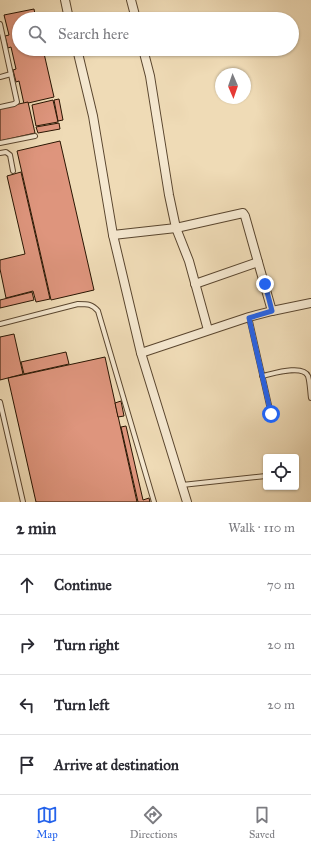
<!DOCTYPE html>
<meta charset="utf-8">
<style>
:root{--surface:#fff;--page:#f2f2f3;--text:#2b2b33;--muted:#7c7c81;--line:#e1e1e2;--accent:#2563eb}
body{margin:0;font-family:"IM FELL Great Primer",serif;background:var(--page);color:var(--text)}
.controls{position:absolute;right:12px;bottom:12px;display:grid;overflow:hidden;border-radius:4px;box-shadow:0 1px 3px #0004}
.controls button{width:36px;height:36px;display:grid;place-items:center;padding:0;border:0;border-bottom:1px solid var(--line);background:var(--surface);color:var(--text);font:20px sans-serif}
.compass{position:absolute;left:215px;top:68px;width:36px;height:36px;border-radius:50%;background:var(--surface);box-shadow:0 1px 3px #0004;rotate:178deg}
.stop{position:absolute;width:12px;height:12px;margin:-9px;border:3px solid #2563eb;border-radius:50%;background:#fff}
.stop.end{background:#2563eb;border-color:#fff;box-shadow:0 1px 4px #0008}
.list{margin:0;padding:0;list-style:none}
h2{display:flex;justify-content:space-between;align-items:center;height:52px;margin:0;padding:0 16px;font-size:17px}
h2 small{font-size:13px;font-weight:400;color:var(--muted)}
.list li{display:grid;grid-template-columns:26px 1fr auto;gap:12px;align-items:center;box-sizing:border-box;height:60px;padding:0 16px;border-top:1px solid var(--line)}
.list b{display:block;font-size:15px;white-space:nowrap}
.list em{font-size:13px;font-style:normal;color:var(--muted)}
.icon{flex:none;width:22px;height:22px;fill:none;stroke:currentColor;stroke-width:2;stroke-linecap:round;stroke-linejoin:round}
.map{position:relative;flex:none;width:311px;height:502px;overflow:hidden}
.search{position:absolute;background:var(--surface);box-shadow:0 1px 3px #0004;left:12px;right:12px;top:12px;height:44px;display:flex;align-items:center;gap:10px;box-sizing:border-box;padding:0 14px;border-radius:22px;color:var(--muted);font-size:15px}
.sheet{height:292px;background:var(--surface)}
nav{display:flex;justify-content:space-around;align-items:center;box-sizing:border-box;height:56px;border-top:1px solid var(--line);background:var(--surface);font-size:11px;color:var(--muted)}
nav a{display:grid;justify-items:center;gap:2px}
nav .on{color:var(--accent)}
.map>svg:first-child{display:block}
.building{fill:#de957d;stroke:#291502}
.lines{fill:none;stroke-linecap:round;stroke-linejoin:round}
.lane-casing{stroke:#5a462f;stroke-width:6}
.street-casing{stroke:#5a462f;stroke-width:10}
.lane{stroke:#f5e8d0;stroke-width:4}
.street{stroke:#f5e8d0;stroke-width:8}
.route{stroke:#2563eb;stroke-width:5}
</style>
<div class="map">
<svg width="311" height="502" viewBox="0 0 311 502">
<rect width="100%" height="100%" fill="#efdbb6"/>
<filter id="stains"><feTurbulence type="fractalNoise" baseFrequency=".005" numOctaves="4"/><feColorMatrix values="0 0 0 0 .2 0 0 0 0 .09 0 0 0 0 .02 0 0 0 .5 -.17"/></filter>
<radialGradient id="worn" r=".72"><stop offset=".6" stop-color="#630" stop-opacity="0"/><stop offset="1" stop-color="#630" stop-opacity=".3"/></radialGradient>
<g class="building">
<polygon points="34,9 36,19 19,19 19,49 43,49 54,97 24,104 19,81 16,82 13,70 16,69 11,47 8,48 5,36 9,35 4,15"/>
<polygon points="59,99 63,120 58,121 54,100"/>
<polygon points="53,100 58,122 36,126 32,105"/>
<polygon points="28,102 35,133 0,141 0,108"/>
<polygon points="59,123 60,129 38,133 36,127"/>
<polygon points="60,141 94,290 51,300 17,151"/>
<polygon points="21,172 50,299 36,302 33,291 6,298 0,269 0,260 25,254 7,176"/>
<polygon points="32,292 34,300 0,308 0,300"/>
<polygon points="14,334 23,374 0,380 0,337"/>
<polygon points="66,352 69,364 24,374 21,362"/>
<polygon points="105,357 137,502 36,502 8,378"/>
<polygon points="121,401 124,416 118,417 115,403"/>
<polygon points="126,426 143,500 149,498 150,502 138,502 121,427"/>
</g>
<g class="lines">
<g class="lane-casing">
<g id="lane">
<polyline points="0,24 17,102 14,104 0,107"/>
<polyline points="0,77 11,74"/>
<polyline points="0,143 35,136"/>
<polyline points="0,153 6,152 10,155 13,171"/>
<polyline points="249,317 271,414"/>
<path d="M0 324 78 304C88 304 92 304 98 311L154 502"/>
<path d="M262 376C272 374 303 364 308 376 310 382 310 391 311 398"/>
<polyline points="0,402 23,502"/>
<polyline points="182,485 266,476"/>
</g>
</g>
<g class="street-casing">
<g id="street">
<polyline points="65,0 69,19"/>
<polyline points="131,0 136,19"/>
<polyline points="77,49 93,116 113,235 141,353 187,502"/>
<polyline points="143,49 150,76 169,195 176,228 189,261 208,330"/>
<polyline points="113,235 176,228 243,213 245,216 258,262"/>
<polyline points="195,284 258,262 272,311"/>
<polyline points="141,353 249,317 272,311 311,303"/>
</g>
</g>
<use href="#lane" class="lane"/>
<use href="#street" class="street"/>
</g>
<g class="lines">
<polyline class="route" points="265,284 272,311 249,318 271,414"/>
</g>
<rect width="100%" height="100%" filter="url(#stains)"/>
<rect width="100%" height="100%" fill="url(#worn)"/>
</svg>
<div class="controls">
<button><svg class="icon" aria-label="locate" viewBox="0 0 24 24"><circle cx="12" cy="12" r="6"/><path d="M12 2v4M12 18v4M2 12h4M18 12h4"/></svg></button>
</div>
<svg class="compass" viewBox="-18 -18 36 36"><path d="M0-13l5 13h-10z" fill="#e53935"/><path d="M0 13l5-13h-10z" fill="#7c7c81"/></svg>
<div class="stop" style="left:271px;top:414px"></div>
<div class="stop end" style="left:265px;top:284px"></div>
<div class="search"><svg class="icon" aria-label="search" viewBox="0 0 24 24"><circle cx="10" cy="10" r="6"/><path d="M15 15l6 6"/></svg>Search here</div>
</div>
<section class="sheet">
<h2>2 min<small>Walk · 110 m</small></h2>
<ul class="list">
<li><svg class="icon" aria-label="ahead" viewBox="0 0 24 24"><path d="M12 20V5M6 11l6-6 6 6"/></svg><div><b>Continue</b></div><em>70 m</em></li>
<li><svg class="icon" aria-label="right" viewBox="0 0 24 24"><path d="M7 20v-9h11M14 6l5 5-5 5"/></svg><div><b>Turn right</b></div><em>20 m</em></li>
<li><svg class="icon" aria-label="left" viewBox="0 0 24 24"><path d="M17 20v-9H6M10 6l-5 5 5 5"/></svg><div><b>Turn left</b></div><em>20 m</em></li>
<li><svg class="icon" aria-label="arrive" viewBox="0 0 24 24"><path d="M6 21V4h12l-3 4 3 4H6"/></svg><div><b>Arrive at destination</b></div></li>
</ul>
</section>
<nav>
<a class="on"><svg class="icon" aria-label="map" viewBox="0 0 24 24"><path d="M3 6l6-2 6 2 6-2v14l-6 2-6-2-6 2zM9 4v14M15 6v14"/></svg>Map</a>
<a><svg class="icon" aria-label="directions" viewBox="0 0 24 24"><path d="M12 3l9 9-9 9-9-9zM9 14v-3h6M13 9l2 2-2 2"/></svg>Directions</a>
<a><svg class="icon" aria-label="saved" viewBox="0 0 24 24"><path d="M7 4h10v16l-5-4-5 4z"/></svg>Saved</a>
</nav>
